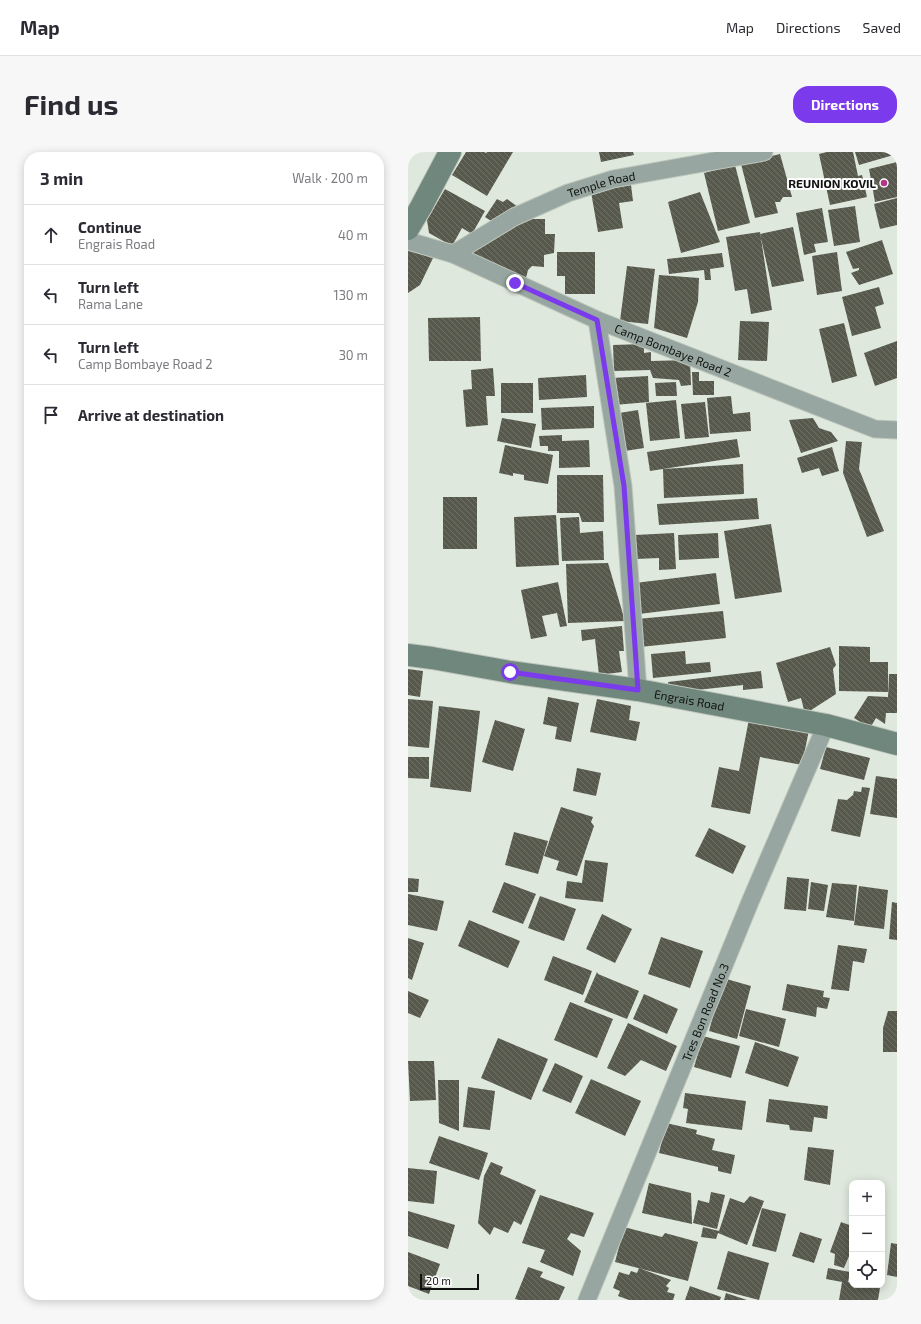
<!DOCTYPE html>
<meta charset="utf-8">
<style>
:root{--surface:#fff;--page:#f7f7f7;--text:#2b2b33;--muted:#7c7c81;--line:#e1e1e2;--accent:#7c3aed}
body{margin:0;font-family:"Exo 2",sans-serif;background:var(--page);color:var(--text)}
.controls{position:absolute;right:12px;bottom:12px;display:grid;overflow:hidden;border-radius:8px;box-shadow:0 2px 10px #0003}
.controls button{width:36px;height:36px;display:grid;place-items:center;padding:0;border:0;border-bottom:1px solid var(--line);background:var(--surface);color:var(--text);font:20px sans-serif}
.scale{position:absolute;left:12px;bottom:10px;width:59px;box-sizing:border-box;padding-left:4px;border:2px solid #101310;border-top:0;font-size:11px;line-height:14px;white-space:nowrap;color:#101310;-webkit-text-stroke:3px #fff;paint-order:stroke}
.stop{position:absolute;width:12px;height:12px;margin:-9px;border:3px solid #7c3aed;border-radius:50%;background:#fff}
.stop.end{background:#7c3aed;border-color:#fff;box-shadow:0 1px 4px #0008}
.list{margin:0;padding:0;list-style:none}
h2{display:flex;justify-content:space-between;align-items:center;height:52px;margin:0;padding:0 16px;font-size:17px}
h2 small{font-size:13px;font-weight:400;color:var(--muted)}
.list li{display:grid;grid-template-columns:26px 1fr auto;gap:12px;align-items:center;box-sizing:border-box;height:60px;padding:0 16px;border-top:1px solid var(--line)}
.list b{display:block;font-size:15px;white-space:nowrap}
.list p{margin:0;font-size:13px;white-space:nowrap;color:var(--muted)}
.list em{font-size:13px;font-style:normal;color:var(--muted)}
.icon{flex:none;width:22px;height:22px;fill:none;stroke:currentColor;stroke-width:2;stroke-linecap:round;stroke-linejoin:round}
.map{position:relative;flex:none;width:489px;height:1148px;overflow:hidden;border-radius:16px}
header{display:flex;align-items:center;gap:24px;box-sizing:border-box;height:56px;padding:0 20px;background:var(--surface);border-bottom:1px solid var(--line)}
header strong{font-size:19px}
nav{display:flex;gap:22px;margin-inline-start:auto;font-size:14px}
.intro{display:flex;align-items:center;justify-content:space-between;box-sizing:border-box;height:96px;padding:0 24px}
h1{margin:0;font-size:28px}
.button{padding:10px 18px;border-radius:16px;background:var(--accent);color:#fff;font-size:14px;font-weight:700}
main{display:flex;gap:24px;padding:0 24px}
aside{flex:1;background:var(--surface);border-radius:16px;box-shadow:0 2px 10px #0003}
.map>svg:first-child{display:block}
.building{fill:url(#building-back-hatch)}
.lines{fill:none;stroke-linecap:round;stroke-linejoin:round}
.street-casing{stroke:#bec6bc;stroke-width:19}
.secondary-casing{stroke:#bec6bc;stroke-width:24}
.street{stroke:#97a6a0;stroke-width:17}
.secondary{stroke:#70877e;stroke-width:22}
.route{stroke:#7c3aed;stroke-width:5}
.poi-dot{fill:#b23788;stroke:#fff;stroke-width:1.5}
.labels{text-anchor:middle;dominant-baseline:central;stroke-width:4;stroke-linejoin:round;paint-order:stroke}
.poi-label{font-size:12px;font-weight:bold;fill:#101310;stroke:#fff;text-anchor:end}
.street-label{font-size:12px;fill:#101310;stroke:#fff}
</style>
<header>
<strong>Map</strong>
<nav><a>Map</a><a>Directions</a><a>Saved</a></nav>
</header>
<div class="intro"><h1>Find us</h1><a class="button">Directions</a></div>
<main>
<aside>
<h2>3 min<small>Walk · 200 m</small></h2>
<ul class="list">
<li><svg class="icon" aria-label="ahead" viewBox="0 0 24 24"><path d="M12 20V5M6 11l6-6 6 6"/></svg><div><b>Continue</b><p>Engrais Road</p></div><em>40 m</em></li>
<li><svg class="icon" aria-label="left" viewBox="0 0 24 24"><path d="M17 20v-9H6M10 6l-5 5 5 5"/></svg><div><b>Turn left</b><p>Rama Lane</p></div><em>130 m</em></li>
<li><svg class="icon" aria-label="left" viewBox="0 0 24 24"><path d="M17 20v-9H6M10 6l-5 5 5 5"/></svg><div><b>Turn left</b><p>Camp Bombaye Road 2</p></div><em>30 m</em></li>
<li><svg class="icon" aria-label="arrive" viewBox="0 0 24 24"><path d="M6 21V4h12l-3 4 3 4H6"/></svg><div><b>Arrive at destination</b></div></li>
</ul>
</aside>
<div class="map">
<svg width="489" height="1148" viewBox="0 0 489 1148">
<defs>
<pattern id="building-back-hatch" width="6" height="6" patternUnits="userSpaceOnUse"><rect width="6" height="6" fill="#58594d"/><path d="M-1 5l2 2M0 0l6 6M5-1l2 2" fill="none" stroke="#707168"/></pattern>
</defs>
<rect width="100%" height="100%" fill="#dfe8dd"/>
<g class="building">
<polygon points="58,0 76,0 78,1 79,0 105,0 79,44 44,23"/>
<polygon points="191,0 225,0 226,3 193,10"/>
<polygon points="419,0 445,0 450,24 454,23 459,45 422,53 411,2"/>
<polygon points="447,0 489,0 489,2 451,13"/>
<polygon points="372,2 384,45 375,45 372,50 367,50 370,61 347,66 333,12"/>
<polygon points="489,10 489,45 467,50 461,17"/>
<polygon points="327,13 342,71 310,79 296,21"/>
<polygon points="223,33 225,49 211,51 215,76 190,80 183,40"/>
<polygon points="37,37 77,59 64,82 54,76 44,94 21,81 19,68"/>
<polygon points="292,40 312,90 273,101 260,50"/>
<polygon points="489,46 489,73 472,77 466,52"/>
<polygon points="89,47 95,50 99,47 113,57 88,72 77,65"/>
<polygon points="447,54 452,90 426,94 420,58"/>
<polygon points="414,56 420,90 406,92 408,100 396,103 388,61"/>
<polygon points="120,67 137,67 137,82 147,82 146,101 136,103 136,115 124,114 120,118 117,130 64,106 60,100"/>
<polygon points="385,75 396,129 364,135 352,82"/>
<polygon points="352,80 364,158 343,162 339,137 327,139 318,85"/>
<polygon points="474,88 485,122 451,133 443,121 451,118 451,116 445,117 438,100"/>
<polygon points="0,98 25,106 12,133 0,141"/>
<polygon points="149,100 187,100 187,142 157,142 157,124 149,124"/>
<polygon points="429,100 434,139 409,143 404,104"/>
<polygon points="314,101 316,115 302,117 303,128 297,128 296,118 261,122 259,107"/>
<polygon points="219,114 247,117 240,172 212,169"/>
<polygon points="251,123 291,126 290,150 279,186 246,176"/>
<polygon points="471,135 476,152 467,155 473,176 444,184 434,145"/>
<polygon points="72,165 73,209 21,209 20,166"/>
<polygon points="332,169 361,170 359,209 330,208"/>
<polygon points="436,171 449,224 424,231 411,177"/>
<polygon points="489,189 489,226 467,234 456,201"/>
<polygon points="236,192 236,201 243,200 243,209 282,208 283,233 273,234 271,228 245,226 242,218 206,219 205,193"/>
<polygon points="85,216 87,244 78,244 80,273 58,275 55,238 64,237 63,218"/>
<polygon points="284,220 291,220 291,229 306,229 306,243 285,243"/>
<polygon points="178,223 179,245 131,248 130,226"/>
<polygon points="240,224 241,250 206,253 204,226"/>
<polygon points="268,230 269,244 248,244 247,231"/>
<rect x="93" y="231" width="32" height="30"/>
<polygon points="323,244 325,262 342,260 343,279 302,282 299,246"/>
<polygon points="268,248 272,286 242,289 238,251"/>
<polygon points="297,250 301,285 277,287 273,252"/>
<polygon points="186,254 186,276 134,278 133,256"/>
<polygon points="230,258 236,296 217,299 211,261"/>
<polygon points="94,266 128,272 123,296 89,289"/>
<polygon points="405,266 411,276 423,280 430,289 393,301 381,268"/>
<polygon points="154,283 154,289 181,288 182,315 151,316 151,299 140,299 140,294 132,294 131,284"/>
<polygon points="329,287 332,305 242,319 239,300"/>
<polygon points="438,289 454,290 451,317 476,379 459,385 435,321"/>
<polygon points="97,293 145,303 140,332 116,328 116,323 105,321 105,324 91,321"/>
<polygon points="424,295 431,319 414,324 411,316 394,321 389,306"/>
<polygon points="335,312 336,342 256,346 255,317"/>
<polygon points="149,323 195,323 196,370 174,370 171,361 149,361"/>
<rect x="35" y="345" width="34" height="52"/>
<polygon points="349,346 351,367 251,373 249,352"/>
<polygon points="148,363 151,413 108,415 106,365"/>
<polygon points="171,365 172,381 195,379 196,408 154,409 152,366"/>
<polygon points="363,372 374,440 327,447 316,379"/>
<polygon points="266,381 268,417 251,418 251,406 228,407 227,383"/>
<polygon points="310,381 311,406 271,408 270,383"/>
<polygon points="200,411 217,469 160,471 158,412"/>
<polygon points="308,421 312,452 231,462 227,431"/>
<polygon points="150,430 159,474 152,475 149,461 134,464 139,484 123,487 113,438"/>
<polygon points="315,459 318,486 232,495 229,467"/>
<polygon points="214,474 216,499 211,499 214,520 191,523 187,487 174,489 173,478"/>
<polygon points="431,494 462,495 462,510 480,510 480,540 431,539"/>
<polygon points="422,495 428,513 425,517 428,542 397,562 393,546 380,550 368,511"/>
<polygon points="277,499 278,512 302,510 303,520 245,526 243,502"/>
<polygon points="0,517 15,519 12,545 0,543"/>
<polygon points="353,519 355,536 335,538 335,533 261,541 260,530"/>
<polygon points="481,522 489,522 489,561 478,561 477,572 468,566 462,576 446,566 460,544 480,545"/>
<polygon points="140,545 171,551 163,590 147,587 149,575 135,572"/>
<polygon points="0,547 25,549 21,596 0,594"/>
<polygon points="189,547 223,554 221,568 232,570 228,589 182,580"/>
<polygon points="31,554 72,559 63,640 22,635"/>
<polygon points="341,567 401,578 394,613 352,605 342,662 303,655 311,615 331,619"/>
<polygon points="87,568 117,577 105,619 74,610"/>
<polygon points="418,595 462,606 456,628 412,617"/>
<polygon points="0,605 21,605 21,627 0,626"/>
<polygon points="169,616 193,621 188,644 165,639"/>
<polygon points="468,624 489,627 489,666 462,662"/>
<polygon points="454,635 462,636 452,685 423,679 430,647 439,648 445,643 446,639 453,640"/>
<polygon points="153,655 185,665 183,670 186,674 169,724 148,718 151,709 136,704"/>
<polygon points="301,676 338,694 325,722 287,704"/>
<polygon points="106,680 140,689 130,722 97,713"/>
<polygon points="177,708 200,711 195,750 157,746 159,729 174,731"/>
<polygon points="379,725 401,727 398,759 376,757"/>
<polygon points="0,726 11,727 10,740 0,740"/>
<polygon points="96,730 128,742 115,772 84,760"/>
<polygon points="403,730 420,733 416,759 400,757"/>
<polygon points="424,731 449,733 446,769 418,765"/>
<polygon points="451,734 480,738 476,777 446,773"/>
<polygon points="0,742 36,749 29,779 0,773"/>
<polygon points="132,744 168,757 156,789 120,776"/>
<polygon points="484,750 489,751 489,788 481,787"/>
<polygon points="194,762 224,777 207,811 178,797"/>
<polygon points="61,768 112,789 100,816 50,794"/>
<polygon points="253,785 295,799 282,836 240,822"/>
<polygon points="0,786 16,791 4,828 0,826"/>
<polygon points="430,793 459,797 456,811 445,809 441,839 423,837"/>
<polygon points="145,804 184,819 175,843 136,828"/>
<polygon points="189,820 190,822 231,839 219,867 176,850"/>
<polygon points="315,826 343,834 329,887 301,879"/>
<polygon points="379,832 416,839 415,845 422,846 419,857 409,855 408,865 374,858"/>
<polygon points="0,839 21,848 12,866 0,861"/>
<polygon points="236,842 270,857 259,882 225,867"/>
<polygon points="162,850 205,867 189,906 146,888"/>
<polygon points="338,857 378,867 371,895 331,884"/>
<polygon points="480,859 489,859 489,900 475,900 475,876"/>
<polygon points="220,871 269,894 258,919 233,908 217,924 199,916"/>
<polygon points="295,884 332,894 323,926 286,915"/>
<polygon points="90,886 140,907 123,948 73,926"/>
<polygon points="347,890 391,905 380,935 337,921"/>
<polygon points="0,909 26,909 28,948 2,949"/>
<polygon points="147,911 175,924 163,951 134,939"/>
<polygon points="183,927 233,949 217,984 167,961"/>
<polygon points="30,928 51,928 51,979 31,971"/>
<polygon points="60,935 87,939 82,978 55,975"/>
<polygon points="277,941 338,949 334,978 278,971 280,957 275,956"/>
<polygon points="361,947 420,954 419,967 406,965 404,980 382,978 381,973 358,970"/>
<polygon points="258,971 289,978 288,982 307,987 304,998 327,1003 323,1022 310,1019 310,1015 251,1001"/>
<polygon points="31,984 80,1001 71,1028 21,1011"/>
<polygon points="400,995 426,998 422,1033 396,1028"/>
<polygon points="83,1010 95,1015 92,1022 128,1038 113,1073 106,1069 100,1081 86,1075 82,1083 70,1071 76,1024"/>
<polygon points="0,1016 29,1019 26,1052 0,1049"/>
<polygon points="241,1031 283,1041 284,1072 234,1061"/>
<polygon points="303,1040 317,1043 309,1077 285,1071 290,1048 301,1051"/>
<polygon points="132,1043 186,1061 176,1085 163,1081 159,1087 173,1099 165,1124 132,1110 137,1098 114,1091"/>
<polygon points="342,1044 356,1049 339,1093 310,1081 308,1087 293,1085 295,1075 311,1079 322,1046 336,1051"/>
<polygon points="354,1056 378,1062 368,1100 344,1094"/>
<polygon points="0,1059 47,1073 40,1097 0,1084"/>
<polygon points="433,1070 444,1074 444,1097 436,1116 426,1113 427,1102 422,1100"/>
<polygon points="216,1075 254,1085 257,1081 290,1090 280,1129 207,1110"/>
<polygon points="392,1080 414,1087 406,1111 384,1104"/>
<polygon points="483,1091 489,1092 489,1125 479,1123"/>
<polygon points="320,1099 361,1111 351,1148 309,1137"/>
<polygon points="0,1100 32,1112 21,1142 0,1134"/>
<polygon points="120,1115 135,1120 132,1125 157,1135 151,1148 111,1148 107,1147"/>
<polygon points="231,1116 263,1128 258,1134 261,1136 259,1140 267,1142 265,1148 221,1148 210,1144 212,1139 205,1136 211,1120 221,1123 223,1119 229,1121"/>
<polygon points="420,1116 442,1120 440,1130 444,1131 444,1133 455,1133 472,1136 470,1148 431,1148 434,1130 418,1127"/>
<polygon points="282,1134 313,1145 312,1148 277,1148"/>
<polygon points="318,1141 339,1148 316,1148"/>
</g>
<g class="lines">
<g class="street-casing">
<g id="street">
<path id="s1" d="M0 89 45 102 189 168 467 277 489 278"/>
<path id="s2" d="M45 102 106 65 160 41 205 27 356 0"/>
<polyline points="189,168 215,334 230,538"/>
<path id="s3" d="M179 1148 342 750 418 573"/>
</g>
</g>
<g class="secondary-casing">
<g id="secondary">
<polyline points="0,77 13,55 42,0"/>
<path id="s4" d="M0 503 24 506 102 520 230 538 418 573 489 592"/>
</g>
</g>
<use href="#street" class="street"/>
<use href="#secondary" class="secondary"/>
</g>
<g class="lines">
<polyline class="route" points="102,520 230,538 216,334 189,168 107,131"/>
</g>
<circle class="poi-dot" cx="476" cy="31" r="4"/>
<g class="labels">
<g class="poi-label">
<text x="468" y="31">REUNION KOVIL</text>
</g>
<g class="street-label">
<text stroke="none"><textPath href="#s2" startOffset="165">Temple Road</textPath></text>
<text stroke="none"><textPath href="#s1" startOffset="287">Camp Bombaye Road 2</textPath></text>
<text stroke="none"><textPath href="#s4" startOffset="285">Engrais Road</textPath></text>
<text stroke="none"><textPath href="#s3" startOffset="311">Tres Bon Road No.3</textPath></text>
</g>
</g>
</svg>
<div class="controls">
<button>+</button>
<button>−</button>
<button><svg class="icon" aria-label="locate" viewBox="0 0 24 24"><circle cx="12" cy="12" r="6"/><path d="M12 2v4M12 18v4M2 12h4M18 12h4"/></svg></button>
</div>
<div class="scale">20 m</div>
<div class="stop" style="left:102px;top:520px"></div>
<div class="stop end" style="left:107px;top:131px"></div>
</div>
</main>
